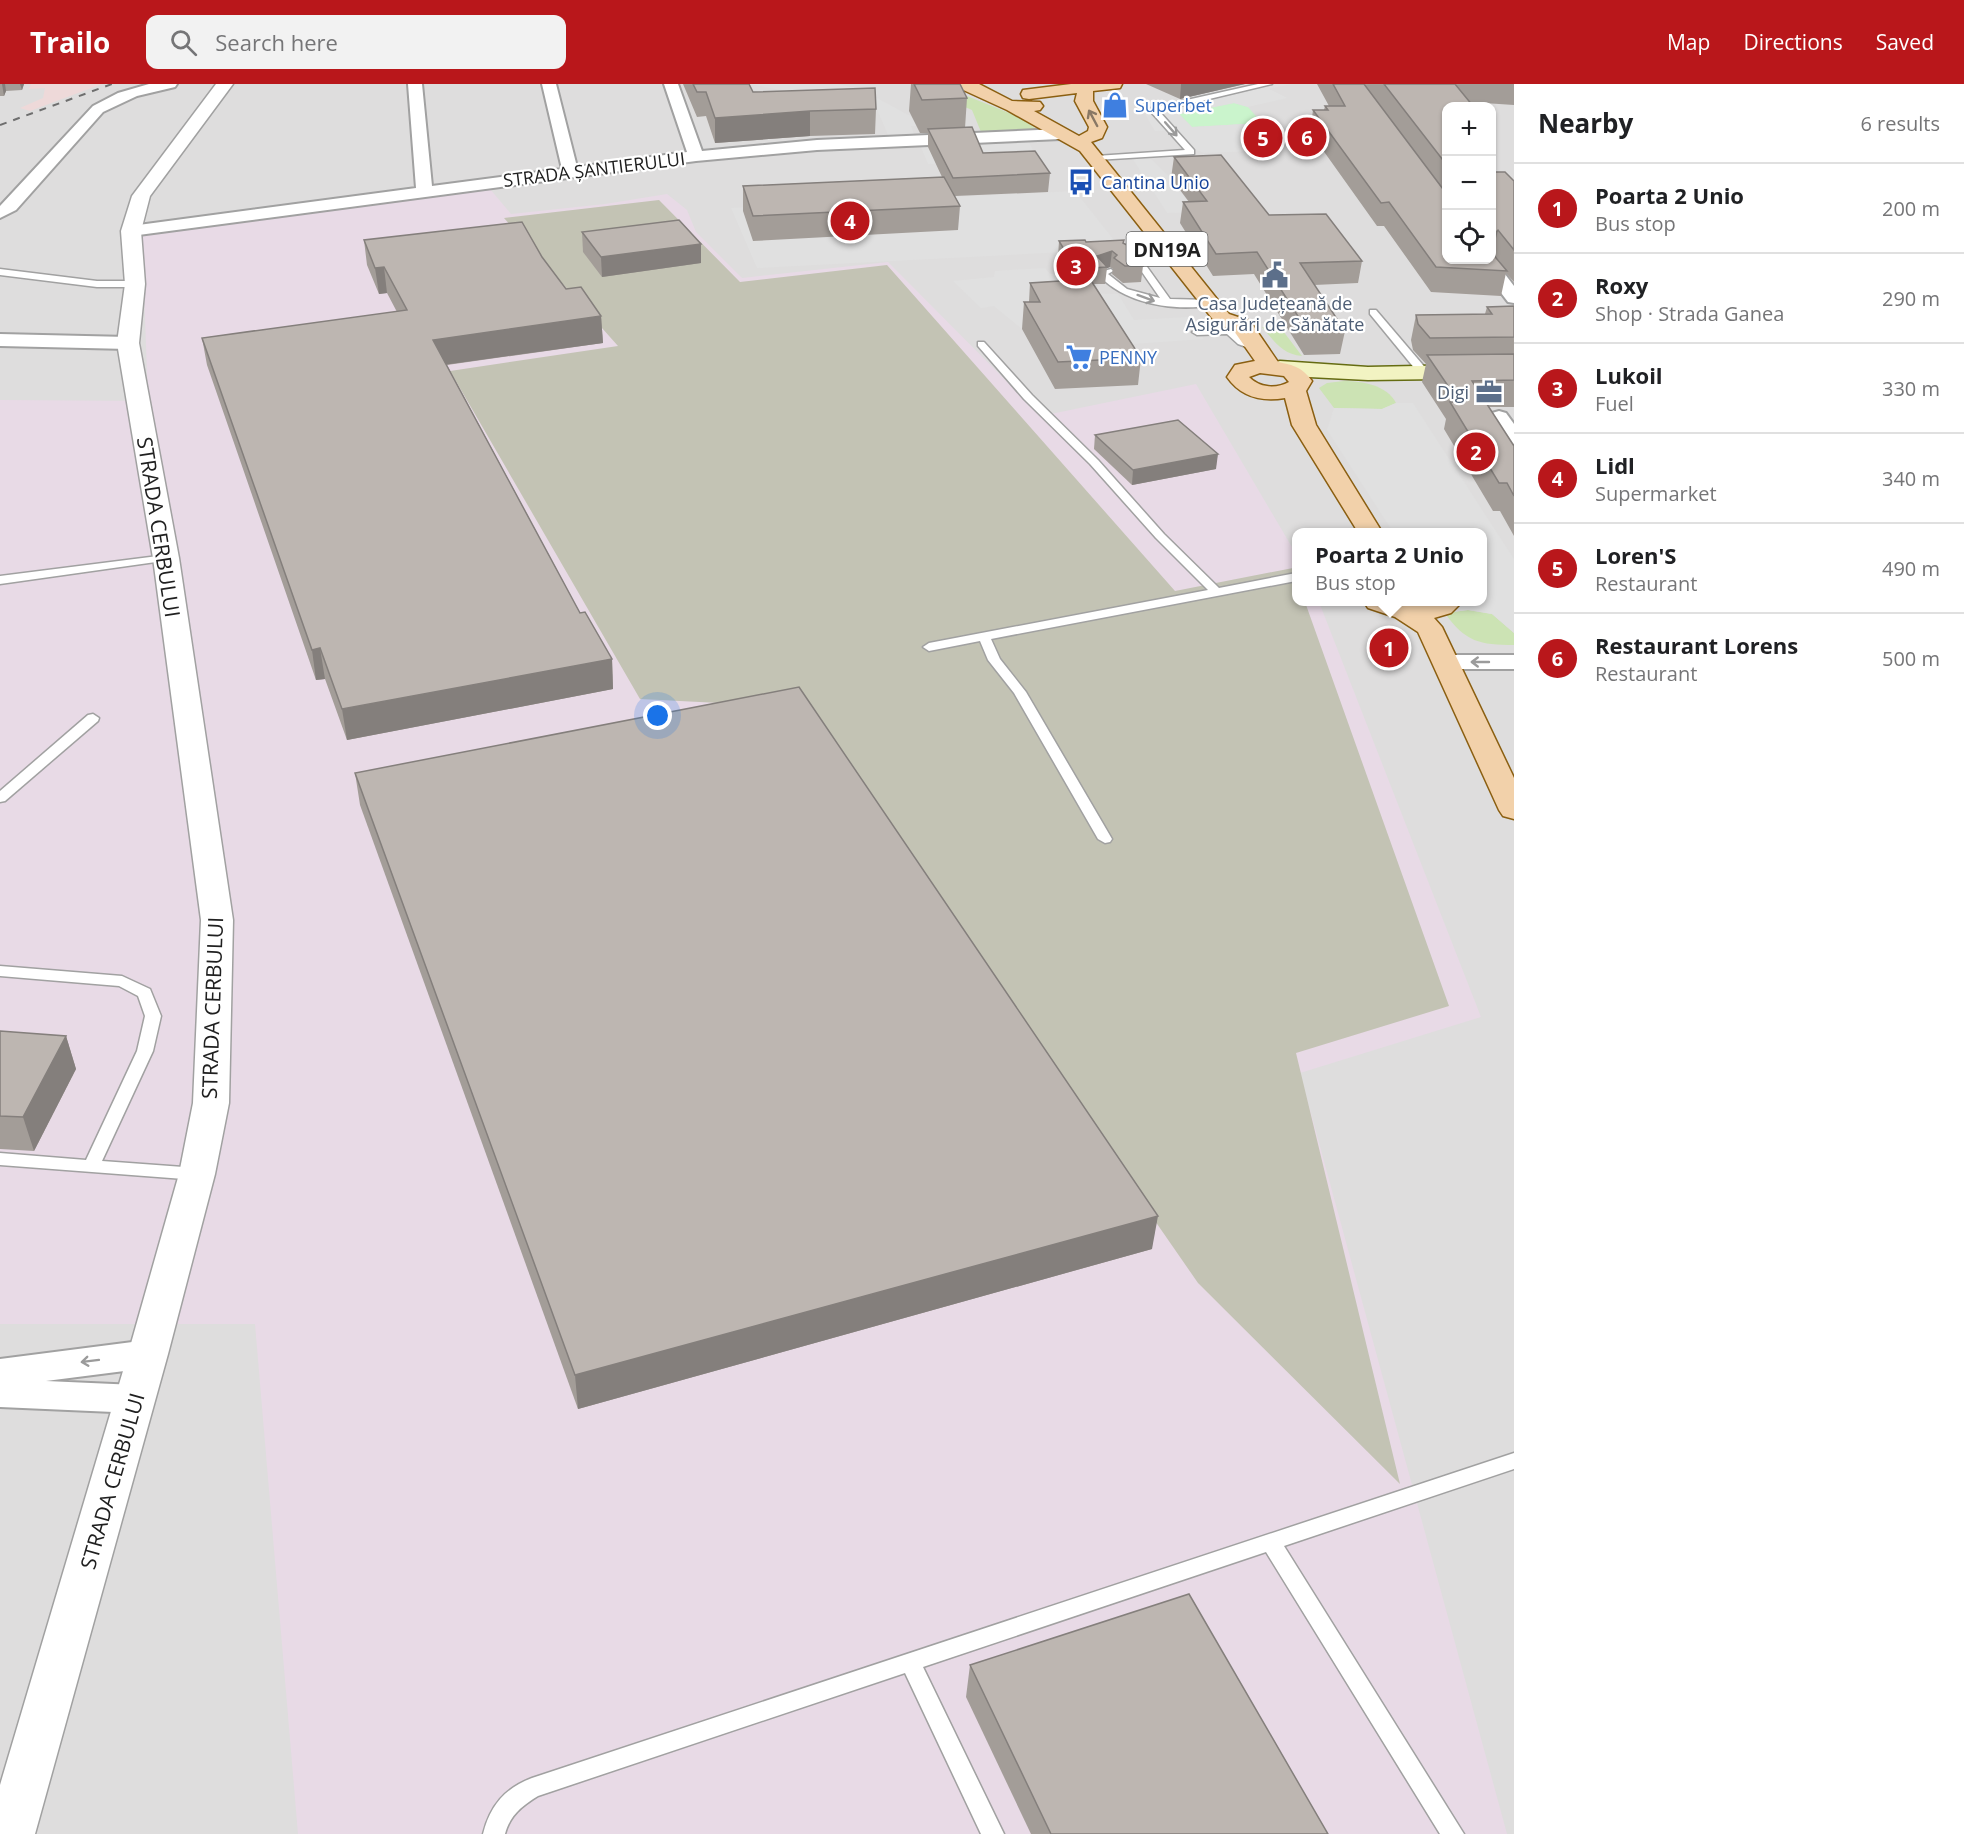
<!DOCTYPE html>
<meta charset="utf-8">
<style>
:root{--surface:#fff;--page:#f2f2f2;--text:#202124;--muted:#757577;--line:#e0e0e0;--accent:#b9171b}
body{margin:0;font-family:"Open Sans",sans-serif;background:var(--page);color:var(--text)}
.controls{position:absolute;right:18px;top:18px;display:grid;overflow:hidden;border-radius:12px;box-shadow:0 2px 4px #0004}
.controls button{width:54px;height:54px;display:grid;place-items:center;padding:0;border:0;border-bottom:2px solid var(--line);background:var(--surface);color:var(--text);font:30px sans-serif}
.you{position:absolute;left:658px;top:632px;width:21px;height:21px;margin:-15px;border:4px solid #fff;border-radius:50%;background:#1a73e8;box-shadow:0 0 0 9px #1a73e833}
.badge{display:grid;place-items:center;width:39px;height:39px;border-radius:50%;background:var(--accent);color:#fff;font-size:20px;font-weight:700}
.pin{position:absolute;translate:-50% -50%;border:3px solid #fff;box-shadow:0 2px 6px #0006}
.popup{position:absolute;left:1292px;top:444px;width:195px;height:78px;box-sizing:border-box;display:grid;place-content:center;border-radius:12px;background:var(--surface);filter:drop-shadow(0 2px 4px #0005);font-size:20px;white-space:nowrap;color:var(--muted)}
.popup b{font-size:22px;color:var(--text)}
.popup::after{content:'';position:absolute;left:50%;top:100%;margin-left:-12px;border:12px solid transparent;border-top-color:var(--surface)}
.list{margin:0;padding:0;list-style:none}
h2{display:flex;justify-content:space-between;align-items:center;height:78px;margin:0;padding:0 24px;font-size:26px}
h2 small{font-size:20px;font-weight:400;color:var(--muted)}
.list li{display:grid;grid-template-columns:39px 1fr auto;gap:18px;align-items:center;box-sizing:border-box;height:90px;padding:0 24px;border-top:2px solid var(--line)}
.list b{display:block;font-size:22px;white-space:nowrap}
.list p{margin:0;font-size:20px;white-space:nowrap;color:var(--muted)}
.list em{font-size:20px;font-style:normal;color:var(--muted)}
.icon{flex:none;width:33px;height:33px;fill:none;stroke:currentColor;stroke-width:2;stroke-linecap:round;stroke-linejoin:round}
.map{position:relative;flex:none;width:1514px;height:1750px;overflow:hidden}
header{display:flex;align-items:center;gap:36px;box-sizing:border-box;height:84px;padding:0 30px;background:var(--accent);color:#fff}
header strong{font-size:28px}
nav{display:flex;gap:33px;margin-inline-start:auto;font-size:21px}
.search{width:420px;height:54px;background:var(--page);display:flex;align-items:center;gap:15px;box-sizing:border-box;padding:0 21px;border-radius:12px;color:var(--muted);font-size:22px}
main{display:flex}
aside{flex:1;background:var(--surface)}
.map>svg:first-child{display:block}
.residential{fill:#dedddd;fill-rule:evenodd}
.commercial{fill:#eed9d9}
.industrial{fill:#e8dae6}
.construction{fill:#c3c3b4}
.grass{fill:#cce3b4}
.park{fill:#caf4cc}
.parking{fill:#e0e0e0}
.lines{fill:none;stroke-linecap:round;stroke-linejoin:round}
.service-casing{stroke:#a1a1a1;stroke-width:3}
.minor-casing{stroke:#a1a1a1;stroke-width:4}
.tertiary-casing{stroke:#a1a1a1;stroke-width:3}
.secondary-casing{stroke:#656c12;stroke-width:3}
.primary-casing{stroke:#8b5f11;stroke-width:3}
.service{fill:#fff;fill-rule:evenodd}
.minor{fill:#fff;fill-rule:evenodd}
.tertiary{fill:#fff;fill-rule:evenodd}
.secondary{fill:#f2f3c2;fill-rule:evenodd}
.primary{fill:#f2d1aa;fill-rule:evenodd}
.rail{stroke:#6e6e6e;stroke-width:2;stroke-dasharray:7 7;stroke-linecap:butt}
.wall{fill:#a39d98}
.shaded-wall{fill:#847f7c}
.building{fill:#bdb6b1;stroke:#847f7c;stroke-width:1.5}
.oneway{stroke:#897865}
.oneway2{stroke:#9b9b9b}
.labels{text-anchor:middle;dominant-baseline:central;stroke-width:4.5;stroke-linejoin:round;paint-order:stroke}
.far-shop-label{font-size:18px;fill:#366cbe;stroke:#fff;text-anchor:start}
.far-street-label{font-size:18px;fill:#202020;stroke:#fff}
.far-transit-label{font-size:18px;fill:#164399;stroke:#fff;text-anchor:start}
.far-service-label{font-size:18px;fill:#4e5e75;stroke:#fff}
.shield{fill:#fff;stroke:#636363;stroke-width:1.5}
.shield-label{font-size:20px;font-weight:bold;fill:#202020}
.street-label{font-size:21px;fill:#202020;stroke:#fff}
</style>
<header>
<strong>Trailo</strong>
<div class="search"><svg class="icon" aria-label="search" viewBox="0 0 24 24"><circle cx="10" cy="10" r="6"/><path d="M15 15l6 6"/></svg>Search here</div>
<nav><a>Map</a><a>Directions</a><a>Saved</a></nav>
</header>
<main>
<div class="map">
<svg width="1514" height="1750" viewBox="0 0 1514 1750">
<rect width="100%" height="100%" fill="#efede8"/>
<path class="residential" d="M0 0H1514V1750H0ZM1446 22H1492V176H1446ZM1296 448H1482V518H1296Z"/>
<polygon class="commercial" points="31,0 102,0 30,27 20,24 43,14 45,4 29,5"/>
<polygon class="industrial" points="490,105 511,130 605,120 667,110 687,126 696,148 742,194 888,178 1041,332 1196,300 1296,470 1296,518 1319,518 1481,933 1300,989 1507,1750 298,1750 255,1240 0,1240 0,316 148,317 142,150"/>
<polygon class="construction" points="659,116 740,198 887,181 1175,507 1293,484 1296,493 1296,518 1305,518 1449,922 1296,969 1400,1400 1198,1199 799,623 640,615 450,287 618,262 504,134"/>
<g class="grass">
<polygon points="910,0 937,0 1019,33 1039,47 981,48 972,26"/>
<path d="M1262 243H1280L1302 272C1282 270 1275 258 1262 243Z"/>
<path d="M1344 297C1362 297 1387 301 1396 319L1382 325 1334 324 1319 304 1327 299Z"/>
<path d="M1468 526 1492 530 1514 549V561C1480 561 1465 558 1445 529Z"/>
</g>
<polygon class="park" points="1234,19 1248,23 1262,39 1192,43 1179,30"/>
<g class="parking">
<polygon points="749,0 837,0 860,5 927,41 911,42 914,51 888,51 877,25 756,27 813,12"/>
<polygon points="1256,0 1292,0 1269,5 1287,14 1248,23 1234,19 1179,30 1192,43 1262,39 1279,66 1204,69 1194,65 1178,46 1155,47 1142,25"/>
<polygon points="1028,56 1038,76 928,80 920,61"/>
<polygon points="1149,73 1169,92 1197,128 1167,129 1132,74"/>
<polygon points="1075,107 1121,165 757,184 731,124"/>
<polygon points="1045,184 1050,190 1064,189 1078,209 1118,210 1134,236 1189,233 1204,255 1117,261 1037,244 1022,245 994,222 981,224 953,197 994,193 995,187"/>
<polygon points="1396,319 1413,319 1514,475 1514,549 1492,530 1468,526 1445,529 1439,525 1465,520 1463,518 1482,518 1482,448 1393,448 1327,346 1334,324 1382,325"/>
</g>
<g class="lines">
<g class="service-casing">
<g id="service">
<polygon points="1258,0 1272,0 1159,27 1194,66 1194,70 1096,76 1092,74 1096,72 1185,66 1151,28 1151,24"/>
<path d="M1162 160 1170 162 1140 173 1170 215 1210 216 1213 217V221C1175 228 1123 220 1097 189L1111 185 1113 187 1108 190 1127 205 1160 214 1133 175 1128 177 1123 174Z"/>
<polygon points="0,185 97,197 135,197 140,200 135,203 97,203 0,191"/>
<polygon points="1370,226 1376,226 1428,287 1428,291 1420,291 1370,230"/>
<polygon points="1230,244 1244,256 1262,264 1257,267 1238,260 1227,250 1197,251 1192,248 1197,245"/>
<polygon points="978,258 984,258 1032,311 1098,376 1164,450 1219,504 1296,489 1296,497 991,555 1000,575 1026,608 1112,755 1110,758 1105,759 1098,755 1014,609 988,576 980,557 929,567 923,563 929,559 1208,506 1156,454 1090,380 1024,315 978,262"/>
<polygon points="166,471 172,474 170,476 0,500 0,492"/>
<polygon points="93,630 99,634 98,637 5,717 0,718 0,707 88,631"/>
<polygon points="0,882 122,892 150,905 161,932 153,967 102,1077 197,1084 203,1086 205,1090 203,1094 197,1096 0,1081 0,1069 86,1076 137,967 145,932 138,912 119,902 0,892"/>
<path d="M1514 1369V1385L1284 1462 1464 1750H1440L1266 1468 923 1583 1004 1750H981L905 1589 538 1712C522 1722 510 1731 505 1750H483C490 1722 505 1704 532 1694Z"/>
</g>
</g>
<g class="minor-casing">
<g id="minor">
<polygon points="149,0 177,0 175,3 137,12 103,28 16,126 0,134 0,122 93,22 118,9"/>
<polygon points="408,0 422,0 432,102 562,85 542,0 556,0 577,83 687,68 664,0 678,0 702,67 817,56 1060,45 1068,50 1060,55 817,66 696,77 131,152 123,147 131,142 416,104"/>
<polygon points="1492,173 1514,202 1514,219 1508,218 1476,176 1492,176"/>
<polygon points="0,250 128,253 135,255 137,259 135,263 128,265 0,262"/>
<polygon points="1499,327 1506,329 1514,340 1514,360 1507,358 1489,333 1492,329"/>
<polygon points="1447,571 1514,571 1514,585 1447,585 1439,583 1435,578 1439,573"/>
<polygon points="148,1256 160,1260 165,1270 160,1280 148,1284 46,1297 136,1301 149,1305 154,1315 149,1325 136,1329 0,1323 0,1275"/>
</g>
</g>
<g class="tertiary-casing">
<polygon id="tertiary" points="216,0 233,0 150,112 141,147 145,200 139,259 179,474 233,836 229,1019 215,1090 168,1270 35,1750 0,1750 0,1701 128,1270 179,1090 193,1019 201,836 153,474 117,259 125,200 121,147 132,112"/>
</g>
<g class="secondary-casing">
<polygon id="secondary" points="1280,277 1368,283 1514,280 1514,294 1368,296 1309,293 1272,289 1269,284 1272,279"/>
</g>
<g class="primary-casing">
<g id="primary">
<path d="M957 0H979L1012 17 1040 18 1043 22 1040 26 1034 27 1079 52 1088 47 1089 43 1075 17 1077 9 1029 15 1023 14 1021 10 1023 6 1071 0H1122L1120 4 1093 7V17L1107 43 1102 54 1091 58 1229 230 1250 237 1278 278C1294 281 1303 284 1312 297L1306 307 1316 341 1382 448H1358L1292 341 1285 314C1261 318 1241 313 1227 293L1235 281 1255 277 1234 247 1215 238 1080 67 1007 26 959 4ZM1260 289 1284 292 1289 298C1276 305 1260 304 1249 293Z"/>
<polygon points="1364,518 1398,518 1414,521 1433,518 1462,518 1451,529 1434,534 1442,543 1514,694 1514,735 1503,732 1499,726 1418,548 1395,533 1368,524"/>
</g>
</g>
<use href="#service" class="service"/>
<use href="#minor" class="minor"/>
<use href="#tertiary" class="tertiary"/>
<use href="#secondary" class="secondary"/>
<use href="#primary" class="primary"/>
<polyline class="rail" points="0,41 112,0"/>
</g>
<g class="wall">
<polygon points="0,0 24,0 22,6 6,7 4,12 0,12"/>
<polygon points="683,0 749,0 753,8 876,25 875,50 810,52 715,59 706,32 697,33"/>
<polygon points="911,0 960,0 967,14 965,44 983,69 1050,89 1048,108 955,112 960,122 958,146 753,157 743,127 743,102 942,93 928,63 928,49 920,49 909,27"/>
<polygon points="1146,0 1245,0 1180,15"/>
<polygon points="1317,0 1514,0 1514,21 1469,18 1446,22 1446,176 1491,88 1514,97 1514,198 1506,189 1501,212 1431,208 1384,142 1377,142 1310,48 1313,26 1324,26 1325,22 1329,22"/>
<polygon points="1174,73 1269,131 1362,177 1358,199 1314,201 1345,247 1340,270 1304,271 1254,190 1213,192 1180,139 1183,118 1189,118 1171,94"/>
<polygon points="582,148 701,160 701,179 602,193 583,168"/>
<polygon points="364,156 542,173 566,205 601,232 603,259 447,281 580,529 612,575 613,605 347,656 325,595 316,596 207,281 202,254 397,228 387,209 379,210 367,181"/>
<polygon points="1124,156 1124,159 1143,182 1141,198 1123,199 1112,190 1113,185 1110,183 1107,184 1105,200 1093,200 1141,274 1138,301 1055,305 1022,245 1024,218 1029,218 1030,199 1071,196 1058,173 1059,157 1086,158"/>
<polygon points="1514,222 1514,323 1489,323 1514,362 1514,452 1500,427 1493,427 1444,345 1446,335 1422,298 1426,280 1413,266 1411,256 1416,231 1485,230 1487,223"/>
<polygon points="1095,351 1216,385 1132,401 1094,365"/>
<polygon points="355,689 1152,1165 578,1325 360,721"/>
<polygon points="0,947 66,952 76,985 34,1067 0,1065"/>
<polygon points="970,1581 1328,1750 1031,1750 966,1613"/>
</g>
<g class="shaded-wall">
<polygon points="2,0 5,0 6,7 4,12"/>
<polygon points="20,0 24,0 22,6"/>
<polygon points="1181,0 1245,0 1180,15"/>
<polygon points="810,27 810,52 715,59 715,34"/>
<polygon points="1498,146 1492,171 1491,172 1491,150"/>
<polygon points="701,160 701,179 602,193 601,173"/>
<polygon points="1112,167 1110,183 1107,184 1097,172"/>
<polygon points="384,183 387,209 379,210 375,184"/>
<polygon points="601,232 603,259 436,282 433,256"/>
<polygon points="1218,370 1216,385 1132,401 1133,386"/>
<polygon points="320,564 325,595 316,596 312,566"/>
<polygon points="612,575 613,605 347,656 342,625"/>
<polygon points="66,952 76,985 34,1067 23,1033"/>
<polygon points="1158,1132 1152,1165 578,1325 575,1291"/>
</g>
<g class="building">
<polygon points="693,0 749,0 753,8 875,4 876,25 810,27 715,34 706,8 697,8"/>
<polygon points="914,0 960,0 967,14 922,16"/>
<polygon points="1333,0 1364,0 1443,105 1446,106 1446,176 1491,176 1491,168 1507,187 1436,183 1389,118 1381,119 1313,26 1328,26 1325,22 1345,22"/>
<polygon points="1384,0 1455,0 1473,22 1446,22 1446,80"/>
<polygon points="972,43 983,69 1035,67 1050,89 953,94 928,45"/>
<polygon points="1221,71 1269,131 1326,130 1362,177 1300,179 1345,247 1308,248 1257,168 1216,170 1183,118 1207,117 1174,73"/>
<polygon points="1491,88 1505,88 1514,97 1514,166 1498,146 1495,149 1491,150"/>
<polygon points="944,93 960,122 753,132 743,102"/>
<polygon points="679,136 701,160 601,173 582,148"/>
<polygon points="522,138 542,173 566,205 581,203 601,232 433,256 580,529 585,528 612,575 342,625 320,564 312,566 202,254 407,226 384,183 375,184 364,156"/>
<polygon points="1085,156 1086,158 1124,156 1123,159 1131,163 1143,182 1125,182 1114,174 1117,171 1112,167 1097,172 1107,183 1076,185 1059,157"/>
<polygon points="1090,195 1141,274 1058,278 1024,218 1040,218 1030,199"/>
<polygon points="1514,222 1514,253 1430,254 1418,240 1416,231 1492,230 1487,223"/>
<polygon points="1514,270 1514,296 1472,297 1514,362 1514,412 1507,399 1499,399 1450,318 1459,318 1427,271"/>
<polygon points="1178,336 1218,370 1133,386 1095,351"/>
<polygon points="799,603 1158,1132 575,1291 355,689"/>
<polygon points="0,947 66,952 23,1033 0,1032"/>
<polygon points="1189,1510 1328,1750 1051,1750 970,1581"/>
</g>
<defs><path id="oneway-shaft" d="M-6 0H5M1.5-3L5.5 0L1.5 3" fill="none" stroke-width="1.6" stroke-linecap="round" stroke-linejoin="round" transform="scale(1.5)"/></defs>
<use class="oneway" href="#oneway-shaft" transform="translate(1093 34) rotate(-118)"/>
<g class="oneway2">
<use href="#oneway-shaft" transform="translate(1171 45) rotate(49)"/>
<use href="#oneway-shaft" transform="translate(1146 214) rotate(20)"/>
<use href="#oneway-shaft" transform="translate(1480 578) rotate(180)"/>
<use href="#oneway-shaft" transform="translate(90 1277) rotate(173)"/>
</g>
<defs>
<g id="shop-bare" transform="scale(2.07)"><path d="M-5-2.5h2.3a2.7 3.5 0 0 1 5.4 0H5L5.5 6h-11ZM-1.5-2.5h3a1.5 2.3 0 0 0-3 0Z" fill="#3f7fe0" stroke="#fff" stroke-width="2.5" paint-order="stroke"/></g>
<g id="bus-bare" transform="scale(2.07)"><path d="M-5-6H5V4H4V6H2V4H-2V6H-4V4H-5ZM-3.5-4V0h7V-4ZM-3.5 1.2v1.5H-2V1.2ZM2 1.2v1.5H3.5V1.2Z" fill="#1a4fb4" stroke="#fff" stroke-width="2.5" paint-order="stroke"/></g>
<g id="civic-bare" transform="scale(2.07)"><path d="M-.6-6.5H3V-4.5H.6V-3L4-1V1h2V6H-6V1h2V-1L-.6-3ZM-1.2 2.5V6h2.4V2.5Z" fill="#5c6f8a" stroke="#fff" stroke-width="2.5" paint-order="stroke"/></g>
<g id="supermarket-bare" transform="scale(2.07)"><path d="M-6-5.5h2.5l.6 2H6L4.5 2H-2.5L-4.4-4H-6ZM-1.5 3.2a1.3 1.3 0 1 0 .1 0ZM3 3.2a1.3 1.3 0 1 0 .1 0Z" fill="#3f7fe0" stroke="#fff" stroke-width="2.5" paint-order="stroke"/></g>
<g id="office-bare" transform="scale(2.07)"><path d="M-6-3h4V-5.5h4V-3h4V5H-6ZM-1-4.5V-3h2v-1.5ZM-6 0V1H6V0Z" fill="#5c6f8a" stroke="#fff" stroke-width="2.5" paint-order="stroke"/></g>
</defs>
<g fill-rule="evenodd">
<use href="#shop-bare" x="1115" y="21"/>
<use href="#bus-bare" x="1081" y="98"/>
<use href="#civic-bare" x="1275" y="191"/>
<use href="#supermarket-bare" x="1079" y="273"/>
<use href="#office-bare" x="1489" y="308"/>
</g>
<g class="labels">
<g class="far-shop-label">
<text x="1135" y="21">Superbet</text>
<text x="1099" y="273">PENNY</text>
</g>
<g class="far-street-label">
<text transform="translate(594 85) rotate(-7)">STRADA ȘANTIERULUI</text>
</g>
<g class="far-transit-label">
<text x="1101" y="98">Cantina Unio</text>
</g>
<g class="far-service-label">
<text x="1275" y="219">Casa Județeană de<tspan x="1275" dy="21">Asigurări de Sănătate</tspan></text>
<text x="1469" y="308" text-anchor="end">Digi</text>
</g>
<rect class="shield" x="1126.5" y="148" width="81" height="34" rx="4.5"/>
<g class="shield-label">
<text x="1167" y="165">DN19A</text>
</g>
<g class="street-label">
<text transform="translate(159 443) rotate(81)">STRADA CERBULUI</text>
<text transform="translate(212 924) rotate(-88)">STRADA CERBULUI</text>
<text transform="translate(112 1397) rotate(-74)">STRADA CERBULUI</text>
</g>
</g>
</svg>
<div class="controls">
<button>+</button>
<button>−</button>
<button><svg class="icon" aria-label="locate" viewBox="0 0 24 24"><circle cx="12" cy="12" r="6"/><path d="M12 2v4M12 18v4M2 12h4M18 12h4"/></svg></button>
</div>
<div class="you"></div>
<div class="pin badge" style="left:1389px;top:564px">1</div>
<div class="popup"><b>Poarta 2 Unio</b>Bus stop</div>
<div class="pin badge" style="left:1476px;top:368px">2</div>
<div class="pin badge" style="left:1076px;top:182px">3</div>
<div class="pin badge" style="left:850px;top:137px">4</div>
<div class="pin badge" style="left:1263px;top:54px">5</div>
<div class="pin badge" style="left:1307px;top:53px">6</div>
</div>
<aside>
<h2>Nearby<small>6 results</small></h2>
<ul class="list">
<li><span class="badge">1</span><div><b>Poarta 2 Unio</b><p>Bus stop</p></div><em>200 m</em></li>
<li><span class="badge">2</span><div><b>Roxy</b><p>Shop · Strada Ganea</p></div><em>290 m</em></li>
<li><span class="badge">3</span><div><b>Lukoil</b><p>Fuel</p></div><em>330 m</em></li>
<li><span class="badge">4</span><div><b>Lidl</b><p>Supermarket</p></div><em>340 m</em></li>
<li><span class="badge">5</span><div><b>Loren'S</b><p>Restaurant</p></div><em>490 m</em></li>
<li><span class="badge">6</span><div><b>Restaurant Lorens</b><p>Restaurant</p></div><em>500 m</em></li>
</ul>
</aside>
</main>
